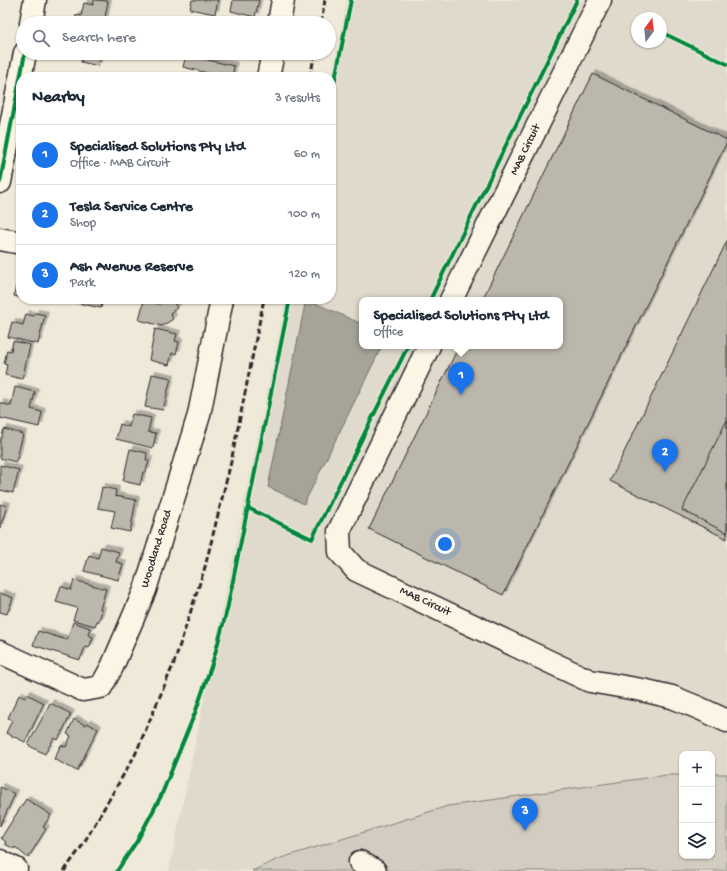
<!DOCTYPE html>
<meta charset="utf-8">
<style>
:root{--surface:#fff;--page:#f6f6f7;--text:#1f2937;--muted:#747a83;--line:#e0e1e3;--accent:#1a73e8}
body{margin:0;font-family:"Gochi Hand",sans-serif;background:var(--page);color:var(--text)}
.controls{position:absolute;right:12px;bottom:12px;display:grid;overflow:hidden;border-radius:8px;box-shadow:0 1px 3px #0004}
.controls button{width:36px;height:36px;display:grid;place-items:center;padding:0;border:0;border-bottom:1px solid var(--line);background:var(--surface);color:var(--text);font:20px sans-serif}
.compass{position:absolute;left:631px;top:12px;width:36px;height:36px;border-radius:50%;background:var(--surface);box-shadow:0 1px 3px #0004;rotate:15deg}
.you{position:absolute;left:445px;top:544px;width:14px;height:14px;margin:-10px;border:3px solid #fff;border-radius:50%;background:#1a73e8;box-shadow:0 0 0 6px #1a73e833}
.badge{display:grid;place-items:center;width:26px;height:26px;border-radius:50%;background:var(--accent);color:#fff;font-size:13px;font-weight:700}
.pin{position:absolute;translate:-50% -33px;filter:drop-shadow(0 1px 2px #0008)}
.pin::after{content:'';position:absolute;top:21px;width:14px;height:12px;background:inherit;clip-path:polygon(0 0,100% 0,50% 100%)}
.popup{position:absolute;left:359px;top:297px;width:204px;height:52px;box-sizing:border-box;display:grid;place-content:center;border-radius:8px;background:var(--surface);filter:drop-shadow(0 1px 3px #0005);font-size:13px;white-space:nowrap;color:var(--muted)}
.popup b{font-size:15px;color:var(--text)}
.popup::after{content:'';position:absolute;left:50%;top:100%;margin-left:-8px;border:8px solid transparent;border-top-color:var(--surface)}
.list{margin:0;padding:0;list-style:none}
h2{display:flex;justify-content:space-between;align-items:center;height:52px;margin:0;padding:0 16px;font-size:17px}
h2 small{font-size:13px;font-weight:400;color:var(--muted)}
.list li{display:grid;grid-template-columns:26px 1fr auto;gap:12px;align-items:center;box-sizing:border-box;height:60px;padding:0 16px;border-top:1px solid var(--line)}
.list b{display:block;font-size:15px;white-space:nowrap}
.list p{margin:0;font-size:13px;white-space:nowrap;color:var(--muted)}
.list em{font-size:13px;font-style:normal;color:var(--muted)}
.icon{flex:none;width:22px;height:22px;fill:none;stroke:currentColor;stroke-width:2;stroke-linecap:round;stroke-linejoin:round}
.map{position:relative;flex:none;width:727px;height:871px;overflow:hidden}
.search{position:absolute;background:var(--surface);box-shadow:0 1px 3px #0004;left:16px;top:16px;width:320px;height:44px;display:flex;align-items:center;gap:10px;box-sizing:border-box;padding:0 14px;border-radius:22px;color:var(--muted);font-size:15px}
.panel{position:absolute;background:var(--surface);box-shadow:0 1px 3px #0004;left:16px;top:72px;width:320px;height:232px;border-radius:16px}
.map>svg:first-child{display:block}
.built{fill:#e0dacc;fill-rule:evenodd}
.green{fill:#d2cdc0;stroke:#7e7c76}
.water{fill:#a6a399;stroke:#75736d}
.building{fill:#bcb7ac;stroke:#2b2b2b;filter:url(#shadow)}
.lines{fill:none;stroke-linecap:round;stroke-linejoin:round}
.minor-casing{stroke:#2b2b2b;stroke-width:25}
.minor{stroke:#fcf5e5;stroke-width:22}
.rail{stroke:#2b2b2b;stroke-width:3;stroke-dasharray:6 3;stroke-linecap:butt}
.cycleway-casing{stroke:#fcf5e5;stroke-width:6}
.cycleway{stroke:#00873e;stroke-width:4}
.labels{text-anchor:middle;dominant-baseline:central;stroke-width:3;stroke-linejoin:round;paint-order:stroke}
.street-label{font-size:12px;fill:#2b2b2b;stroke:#fcf5e5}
</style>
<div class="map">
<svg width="727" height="871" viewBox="0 0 727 871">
<defs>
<filter id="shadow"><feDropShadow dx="3.5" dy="-3.5" stdDeviation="0" flood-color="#0004"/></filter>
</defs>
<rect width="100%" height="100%" fill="#efe9da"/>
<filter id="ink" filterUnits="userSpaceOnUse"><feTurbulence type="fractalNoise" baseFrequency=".025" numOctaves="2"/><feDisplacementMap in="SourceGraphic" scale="8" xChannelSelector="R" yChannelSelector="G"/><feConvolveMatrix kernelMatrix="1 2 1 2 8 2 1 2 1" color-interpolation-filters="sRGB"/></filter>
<g filter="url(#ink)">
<path class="built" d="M347 0H727V774H712V754H682V775H667L448 806 278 859 252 871H169L286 299H331V79ZM637 18H661V42H637ZM362 300H560V346H362Z"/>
<polygon class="green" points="712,774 727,774 727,871 252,871 278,859 448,806 667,775 682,775 682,856 712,856"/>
<polygon class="water" points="306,299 362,324 362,346 382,346 304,504 268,487"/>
<g class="building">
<polygon points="94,0 108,1 104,23 75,23 76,15 81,16 84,3 93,5"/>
<polygon points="192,0 218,0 215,14 190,9"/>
<polygon points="233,0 259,0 255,17 231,11"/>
<polygon points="212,19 234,23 211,23"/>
<polygon points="69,53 101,53 98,66 81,62 82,56"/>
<polygon points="186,55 234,66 232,77 211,77 212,74 183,67"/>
<polygon points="593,74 727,140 727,142 503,595 369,529 459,346 560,346 560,300 482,300"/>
<polygon points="727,241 727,539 610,481"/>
<polygon points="16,286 21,287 21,298 14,296"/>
<polygon points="59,299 103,299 101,308"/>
<polygon points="167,299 172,299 177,308 170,313 173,319 162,326 139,320 144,300 159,304"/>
<polygon points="35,313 45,315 38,344 8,337 12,322 23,325 26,314 34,316"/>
<polygon points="155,329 177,334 175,341 179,342 176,354 172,353 169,365 149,360"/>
<polygon points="13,341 30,345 22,379 5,375 7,365 4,364 7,350 11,351"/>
<polygon points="152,374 171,378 163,410 145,407"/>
<polygon points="15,387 35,392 31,409 42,412 39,427 0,418 0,403 11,406"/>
<polygon points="132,414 151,418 148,432 156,433 153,448 116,439 120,424 129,427"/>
<polygon points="727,420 727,533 682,510"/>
<polygon points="4,429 23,434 16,462 0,458 0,439 1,439"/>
<polygon points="130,449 147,453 146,460 149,460 146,472 143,472 140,485 123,481"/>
<polygon points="0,465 19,470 13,493 0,490"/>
<polygon points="102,487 116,490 115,496 136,500 130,532 111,528 115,511 98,508"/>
<polygon points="0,504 7,506 0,528"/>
<polygon points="101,547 119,552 116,562 123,564 118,580 84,571 89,555 98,558"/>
<polygon points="74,580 106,589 100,609 102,610 99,621 97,621 95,626 73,620 77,608 56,602 61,586 71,590"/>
<polygon points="0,593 13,598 7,614 0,612"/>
<polygon points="73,622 90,628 88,635 93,637 89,648 85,647 80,660 33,645 38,631 67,640"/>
<polygon points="27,694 44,703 25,742 6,733 12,720 8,718 19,695 25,698"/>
<polygon points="50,703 71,714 58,740 54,738 45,754 28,745"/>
<polygon points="74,719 85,725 87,723 98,729 77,771 54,759 61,745 66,747 71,736 67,734"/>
<polygon points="0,787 15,794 0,826"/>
<polygon points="26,799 51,815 43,827 46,829 28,858 15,847 14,849 5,844 6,842 1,838"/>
</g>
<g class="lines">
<g class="minor-casing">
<g id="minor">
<polyline points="31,23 35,0"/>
<polyline points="279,23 283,0"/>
<polyline points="268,77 273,53"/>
<polyline points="0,182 25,53"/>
<polyline points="0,239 21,243"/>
<polyline points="451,300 600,0"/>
<polyline points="429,346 339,531 340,552 356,570 590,681 642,690 672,697 699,708 727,721"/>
<polyline points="0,652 83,690 101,687 112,667 145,590 199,415 222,299"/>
<polyline points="0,861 16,869"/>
<polyline points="360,862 375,871"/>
</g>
</g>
<use href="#minor" class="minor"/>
<g class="rail">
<polyline points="321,23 325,0"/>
<polyline points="310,77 315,53"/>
<polyline points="64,871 82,846 135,755 174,663 205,567 231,462 264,299"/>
</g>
<g class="cycleway-casing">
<g id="cycleway">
<polyline points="661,32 727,64"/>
<polyline points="331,99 351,0"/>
<polyline points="0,182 25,53"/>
<polyline points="430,300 577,0"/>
<polyline points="248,508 312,539 408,346"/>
<polyline points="117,871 137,841 161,796 195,713 213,661 227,610 290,299"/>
</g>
</g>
<use href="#cycleway" class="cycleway"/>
</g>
</g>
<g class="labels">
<g class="street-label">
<text transform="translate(526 150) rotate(-64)">MAB Circuit</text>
<text transform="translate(157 549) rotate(-73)">Woodland Road</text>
<text transform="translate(425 602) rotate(25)">MAB Circuit</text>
</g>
</g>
</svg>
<div class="controls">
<button>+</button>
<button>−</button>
<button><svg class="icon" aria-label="layers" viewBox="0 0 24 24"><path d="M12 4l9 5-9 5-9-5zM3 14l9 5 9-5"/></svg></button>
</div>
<svg class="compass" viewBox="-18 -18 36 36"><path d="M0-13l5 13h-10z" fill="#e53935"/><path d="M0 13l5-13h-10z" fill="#747a83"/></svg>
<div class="you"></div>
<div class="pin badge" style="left:461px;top:395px">1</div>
<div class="popup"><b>Specialised Solutions Pty Ltd</b>Office</div>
<div class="pin badge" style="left:665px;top:472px">2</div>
<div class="pin badge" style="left:525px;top:831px">3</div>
<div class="search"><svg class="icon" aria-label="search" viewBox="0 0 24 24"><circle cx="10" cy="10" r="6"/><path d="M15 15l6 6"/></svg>Search here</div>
<section class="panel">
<h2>Nearby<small>3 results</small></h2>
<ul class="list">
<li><span class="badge">1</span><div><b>Specialised Solutions Pty Ltd</b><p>Office · MAB Circuit</p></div><em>60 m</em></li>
<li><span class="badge">2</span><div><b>Tesla Service Centre</b><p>Shop</p></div><em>100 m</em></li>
<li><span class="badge">3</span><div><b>Ash Avenue Reserve</b><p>Park</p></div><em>120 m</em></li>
</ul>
</section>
</div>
